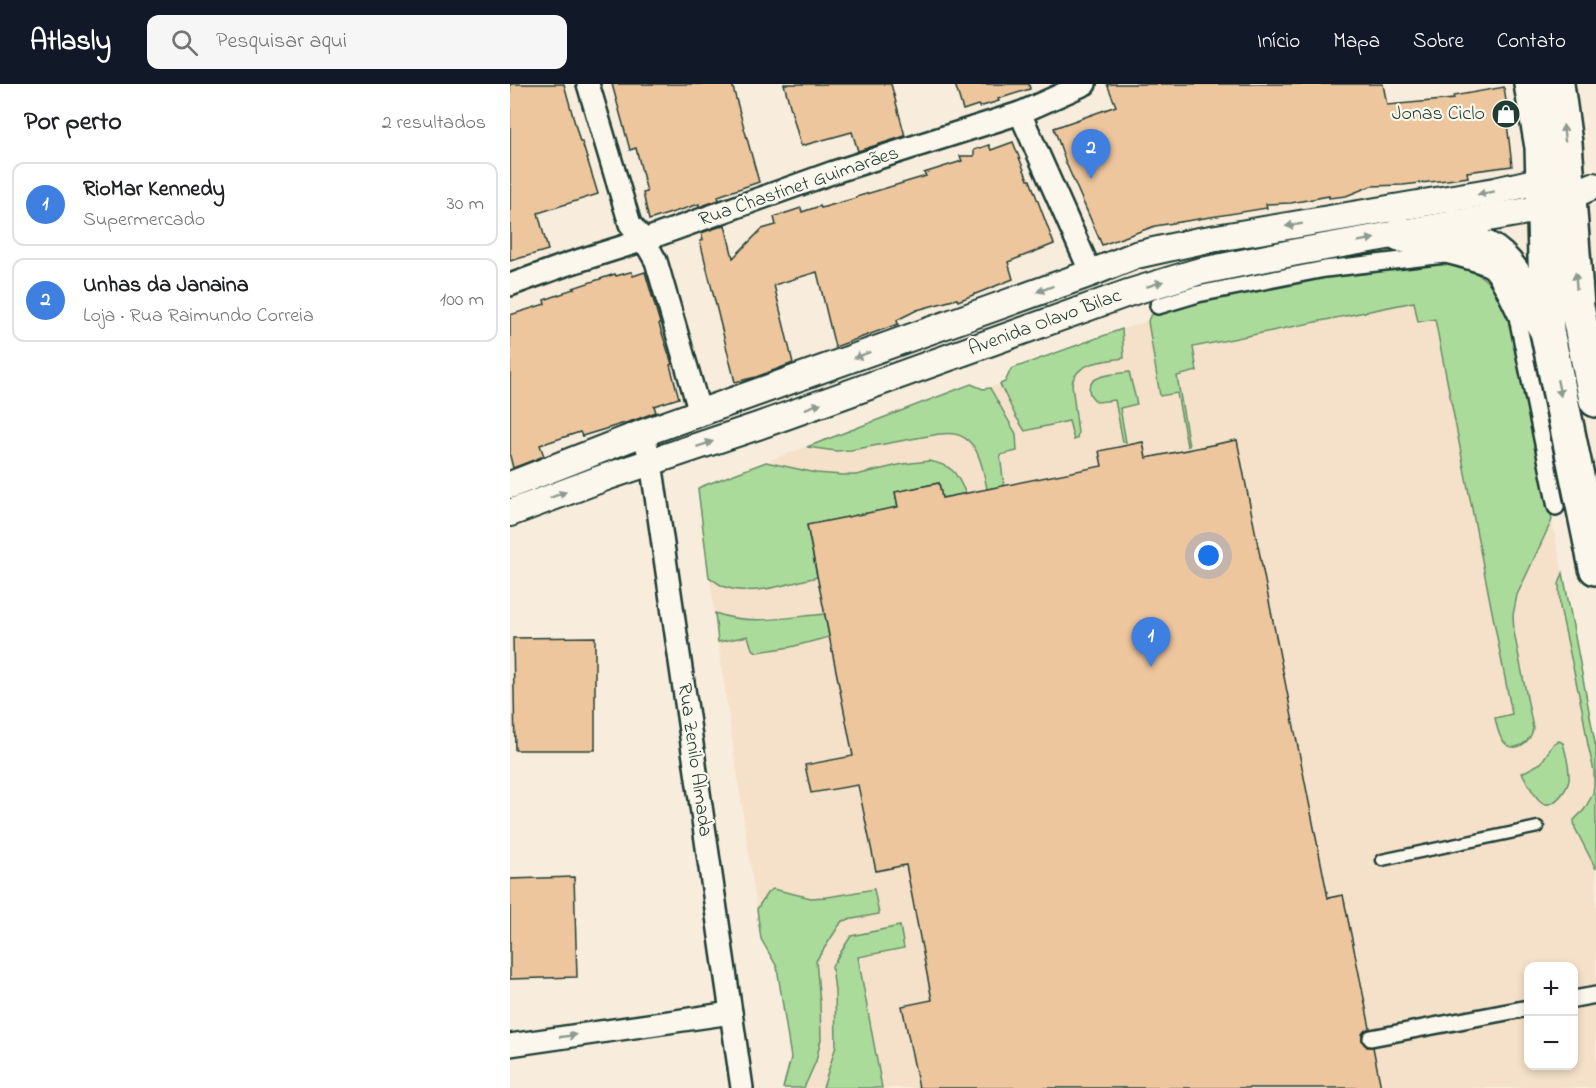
<!DOCTYPE html>
<html lang="pt">
<meta charset="utf-8">
<style>
:root{--surface:#fff;--page:#f6f6f6;--text:#202124;--muted:#757577;--line:#e0e0e0;--accent:#111827}
body{margin:0;font-family:"Indie Flower",sans-serif;background:var(--page);color:var(--text)}
.controls{position:absolute;right:18px;bottom:18px;display:grid;overflow:hidden;border-radius:12px;box-shadow:0 3px 9px #0003}
.controls button{width:54px;height:54px;display:grid;place-items:center;padding:0;border:0;border-bottom:2px solid var(--line);background:var(--surface);color:var(--text);font:30px sans-serif}
.you{position:absolute;left:699px;top:472px;width:21px;height:21px;margin:-15px;border:4px solid #fff;border-radius:50%;background:#1a73e8;box-shadow:0 0 0 9px #1a73e833}
.badge{display:grid;place-items:center;width:39px;height:39px;border-radius:50%;background:var(--accent);color:#fff;font-size:20px;font-weight:700}
.pin{position:absolute;translate:-50% -50px;filter:drop-shadow(0 2px 3px #0008)}
.pin::after{content:'';position:absolute;top:32px;width:21px;height:18px;background:inherit;clip-path:polygon(0 0,100% 0,50% 100%)}
.list{margin:0;padding:0;list-style:none}
h2{display:flex;justify-content:space-between;align-items:center;height:78px;margin:0;padding:0 24px;font-size:26px}
h2 small{font-size:20px;font-weight:400;color:var(--muted)}
.list li{display:grid;grid-template-columns:39px 1fr auto;gap:18px;align-items:center;box-sizing:border-box;height:84px;margin:0 12px 12px;padding:0 12px;border:2px solid var(--line);border-radius:12px}
.list b{display:block;font-size:22px;white-space:nowrap}
.list p{margin:0;font-size:20px;white-space:nowrap;color:var(--muted)}
.list em{font-size:20px;font-style:normal;color:var(--muted)}
.icon{flex:none;width:33px;height:33px;fill:none;stroke:currentColor;stroke-width:2;stroke-linecap:round;stroke-linejoin:round}
.map{position:relative;flex:none;width:1086px;height:1004px;overflow:hidden}
header{display:flex;align-items:center;gap:36px;box-sizing:border-box;height:84px;padding:0 30px;background:var(--accent);color:#fff}
header strong{font-size:28px}
nav{display:flex;gap:33px;margin-inline-start:auto;font-size:21px}
.search{width:420px;height:54px;background:var(--page);display:flex;align-items:center;gap:15px;box-sizing:border-box;padding:0 21px;border-radius:12px;color:var(--muted);font-size:22px}
main{display:flex}
aside{flex:1;background:var(--surface)}
.map>svg:first-child{display:block}
.built{fill:#f5e1c9;fill-rule:evenodd}
.green{fill:#abdb9b;stroke:#658c68;stroke-width:1.5}
.building{fill:#eec69d;stroke:#1f3d34;stroke-width:1.5}
.lines{fill:none;stroke-linecap:round;stroke-linejoin:round}
.service-casing{stroke:#1f3d34;stroke-width:15}
.pedestrian-casing{stroke:#1f3d34;stroke-width:20}
.minor-casing{stroke:#1f3d34;stroke-width:26}
.tertiary-casing{stroke:#1f3d34;stroke-width:30}
.primary-casing{stroke:#1f3d34;stroke-width:38}
.service{stroke:#fbf7ec;stroke-width:10}
.pedestrian{stroke:#fbf7ec;stroke-width:15}
.minor{stroke:#fbf7ec;stroke-width:21}
.tertiary{stroke:#fbf7ec;stroke-width:26}
.primary{stroke:#fbf7ec;stroke-width:33}
.oneway{fill:#8d9a90}
.labels{text-anchor:middle;dominant-baseline:central;stroke-width:4.5;stroke-linejoin:round;paint-order:stroke}
.poi-label{font-size:20px;fill:#1f3d34;stroke:#fbf7ec;text-anchor:end}
.street-label{font-size:20px;fill:#1f3d34;stroke:#fbf7ec}
</style>
<header>
<strong>Atlasly</strong>
<div class="search"><svg class="icon" aria-label="search" viewBox="0 0 24 24"><circle cx="10" cy="10" r="6"/><path d="M15 15l6 6"/></svg>Pesquisar aqui</div>
<nav><a>Início</a><a>Mapa</a><a>Sobre</a><a>Contato</a></nav>
</header>
<main>
<aside>
<h2>Por perto<small>2 resultados</small></h2>
<ul class="list">
<li><span class="badge" style="background:#3f7fe0">1</span><div><b>RioMar Kennedy</b><p>Supermercado</p></div><em>30 m</em></li>
<li><span class="badge" style="background:#3f7fe0">2</span><div><b>Unhas da Janaina</b><p>Loja · Rua Raimundo Correia</p></div><em>100 m</em></li>
</ul>
</aside>
<div class="map">
<svg width="1086" height="1004" viewBox="0 0 1086 1004">
<rect width="100%" height="100%" fill="#f8eddc"/>
<filter id="ink" filterUnits="userSpaceOnUse"><feTurbulence type="fractalNoise" baseFrequency=".0167" numOctaves="2"/><feDisplacementMap in="SourceGraphic" scale="12" xChannelSelector="R" yChannelSelector="G"/><feConvolveMatrix kernelMatrix="1 2 1 2 8 2 1 2 1" color-interpolation-filters="sRGB"/></filter>
<g filter="url(#ink)">
<path class="built" d="M950 181 977 197 1002 249 1053 489 1086 664V1004H273L281 974 267 883 251 855 208 558 188 405 190 403 461 300 473 305 487 301 495 298 501 285 612 245 638 237 640 232ZM1018 882H1064V982H1018Z"/>
<g class="green">
<path d="M941 178C963 184 985 199 994 221 998 230 1000 240 1002 249L1042 436 1007 511 1003 531 1004 548 1023 644C1022 657 1005 671 994 658 988 652 987 642 985 634L1002 630 925 235 908 238 904 218 683 263 687 287 667 292 679 362H677L667 309 650 312 638 237 640 232 646 228 702 213 758 201 923 179Z"/>
<path d="M612 245 614 274C596 277 566 277 562 300L568 349 567 354 564 356 559 337 515 347 506 333 490 300 495 298 501 285Z"/>
<path d="M619 288 627 320 610 324 616 358H613L605 316 587 318C583 315 579 311 579 305 579 290 608 290 619 288Z"/>
<path d="M461 300 473 305 480 304 506 350 507 367 490 371 494 402 477 405C473 385 469 354 444 350 439 349 434 350 429 350L341 366 326 367 297 363Z"/>
<path d="M419 377C444 382 446 388 456 410L432 414 429 399 385 408 388 423 297 441 307 493C280 499 243 513 215 503 209 501 204 496 199 493L188 405 190 403 256 378 306 389 333 391H346L393 380Z"/>
<polygon points="1053,489 1086,664 1086,785 1065,744 1064,736 1074,726 1083,710 1084,700 1084,687 1078,661 1072,625 1050,523 1049,500"/>
<path d="M205 529C239 542 279 533 315 530L319 553 281 563 247 568 242 565 238 552 208 558Z"/>
<path d="M1049 657 1053 659C1056 670 1060 684 1059 696 1057 706 1042 728 1030 717 1024 712 1016 696 1012 689L1031 679 1044 659Z"/>
<polygon points="263,805 301,814 318,813 364,805 369,830 332,837 306,877 310,919 311,955 306,977 294,1004 273,1004 281,974 267,883 251,855 247,825 257,809"/>
<polygon points="390,842 394,864 348,873 372,1004 313,1004 326,962 325,907 322,882 341,852"/>
</g>
<g class="building">
<polygon points="0,0 54,0 70,58 72,58 88,110 28,129 38,166 0,177"/>
<polygon points="102,0 222,0 249,98 208,112 209,116 189,123 189,120 139,136 133,109 137,108 126,64 120,66"/>
<polygon points="274,0 381,0 395,52 348,67 342,48 291,62"/>
<polygon points="445,0 519,0 520,5 488,15 489,17 469,23 468,21 453,26"/>
<polygon points="597,0 873,0 877,21 944,15 943,12 994,3 999,38 997,39 1002,82 957,88 958,93 937,96 893,101 861,102 836,112 819,114 819,112 781,119 756,120 757,124 645,142 592,161 556,79 544,44 606,22"/>
<polygon points="503,58 518,96 520,96 544,160 498,178 503,195 448,217 447,215 407,226 387,236 388,240 325,263 307,188 264,201 283,279 246,293 225,298 190,157 193,156 191,149 215,141 223,174 252,145 266,141 264,133 291,124 292,128 310,122 311,124 346,114 346,113 416,92 414,89 452,77 450,72 464,72 464,66 479,61 481,66"/>
<polygon points="120,188 122,188 123,192 135,188 150,239 149,240 162,280 160,281 169,314 144,322 146,328 125,336 72,352 70,348 30,361 34,372 3,384 0,372 0,231 35,220 34,216 54,209 54,208 64,205 63,204 105,190 106,192"/>
<polygon points="727,356 818,814 833,811 860,944 855,946 852,950 852,956 857,963 863,963 871,1004 409,1004 392,922 422,916 396,781 366,787 348,701 301,709 295,681 343,672 297,441 388,423 385,408 429,399 432,414 592,382 589,367 633,358 636,374"/>
<polygon points="85,553 85,666 5,666 3,554"/>
<polygon points="64,793 67,893 0,895 0,795"/>
</g>
<g class="lines">
<g class="service-casing">
<polyline id="service" points="872,776 1028,743"/>
</g>
<g class="pedestrian-casing">
<g id="pedestrian">
<path d="M648 222 688 210 815 185 935 171C944 173 975 181 981 186 990 195 1001 221 1007 233L1046 423"/>
<polyline points="1064,915 1086,911"/>
<polyline points="861,954 1018,924"/>
</g>
</g>
<g class="minor-casing">
<g id="minor">
<polyline points="78,0 120,140 134,156 146,177 190,329"/>
<polyline points="510,29 581,189"/>
<polyline points="0,201 58,180 134,156 324,88 510,29 575,0"/>
<polyline points="133,349 141,378 232,1004"/>
<polyline points="0,961 221,929"/>
</g>
</g>
<g class="tertiary-casing">
<g id="tertiary">
<polyline points="0,401 133,349 581,189 626,171 689,157 985,107 1033,96 1050,98"/>
<polyline points="0,429 96,393 248,342 618,209 687,188 787,168 1034,124 1083,102"/>
</g>
</g>
<g class="primary-casing">
<g id="primary">
<polyline points="1021,0 1032,63 1037,247 1086,484"/>
<polyline points="1047,0 1055,59 1067,223 1086,316"/>
<path d="M890 151C913 153 957 154 976 164 1004 178 1020 220 1036 245"/>
</g>
</g>
<use href="#service" class="service"/>
<use href="#pedestrian" class="pedestrian"/>
<use href="#minor" class="minor"/>
<use href="#tertiary" class="tertiary"/>
<use href="#primary" class="primary"/>
</g>
<defs><path id="oneway-solid" d="M-6-.8H1V-3.2L6.5 0L1 3.2V.8H-6Z" transform="scale(1.5)"/></defs>
<g class="oneway">
<use href="#oneway-solid" transform="translate(1054 49) rotate(-97)"/>
<use href="#oneway-solid" transform="translate(976 109) rotate(170)"/>
<use href="#oneway-solid" transform="translate(784 141) rotate(171)"/>
<use href="#oneway-solid" transform="translate(856 156) rotate(-10)"/>
<use href="#oneway-solid" transform="translate(1066 197) rotate(-94)"/>
<use href="#oneway-solid" transform="translate(645 200) rotate(-18)"/>
<use href="#oneway-solid" transform="translate(535 205) rotate(160)"/>
<use href="#oneway-solid" transform="translate(352 271) rotate(160)"/>
<use href="#oneway-solid" transform="translate(1049 304) rotate(78)"/>
<use href="#oneway-solid" transform="translate(303 322) rotate(-20)"/>
<use href="#oneway-solid" transform="translate(195 360) rotate(-18)"/>
<use href="#oneway-solid" transform="translate(48 411) rotate(-21)"/>
<use href="#oneway-solid" transform="translate(58 952) rotate(-8)"/>
</g>
</g>
<defs>
<g id="shop-disc" transform="scale(1.5)"><circle r="9.5" fill="#1f3d34" stroke="#fbf7ec"/><path d="M-5-2.5h2.3a2.7 3.5 0 0 1 5.4 0H5L5.5 6h-11ZM-1.5-2.5h3a1.5 2.3 0 0 0-3 0Z" fill="#fff"/></g>
</defs>
<g fill-rule="evenodd">
<use href="#shop-disc" x="996" y="30"/>
</g>
<g class="labels">
<g class="poi-label">
<text x="975" y="30">Jonas Ciclo</text>
</g>
<g class="street-label">
<text transform="translate(289 103) rotate(-19)">Rua Chastinet Guimarães</text>
<text transform="translate(535 239) rotate(-20)">Avenida Olavo Bilac</text>
<text transform="translate(184 676) rotate(82)">Rua Zenilo Almada</text>
</g>
</g>
</svg>
<div class="controls">
<button>+</button>
<button>−</button>
</div>
<div class="you"></div>
<div class="pin badge" style="left:641px;top:583px;background:#3f7fe0">1</div>
<div class="pin badge" style="left:581px;top:95px;background:#3f7fe0">2</div>
</div>
</main>
